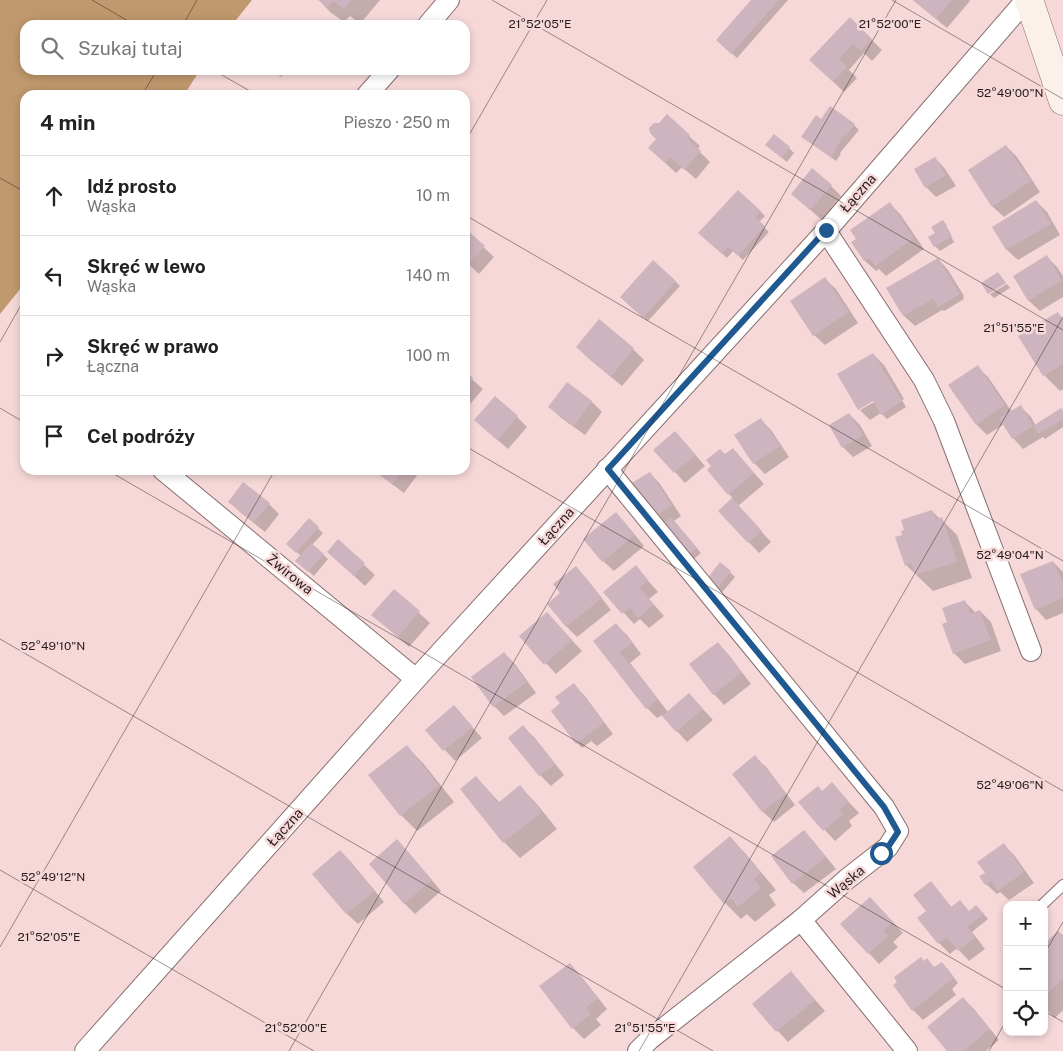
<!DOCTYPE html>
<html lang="pl">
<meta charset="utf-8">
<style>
:root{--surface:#fff;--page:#f2f2f2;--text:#222;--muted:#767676;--line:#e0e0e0}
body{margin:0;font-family:"Public Sans",sans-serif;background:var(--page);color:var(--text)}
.controls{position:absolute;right:15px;bottom:15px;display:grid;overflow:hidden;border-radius:10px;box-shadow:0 2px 8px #0003}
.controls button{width:45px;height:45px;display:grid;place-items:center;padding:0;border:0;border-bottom:1px solid var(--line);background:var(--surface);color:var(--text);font:25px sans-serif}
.stop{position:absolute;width:15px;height:15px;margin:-11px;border:4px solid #1f5990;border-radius:50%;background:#fff}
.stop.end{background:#1f5990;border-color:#fff;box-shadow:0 1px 5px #0008}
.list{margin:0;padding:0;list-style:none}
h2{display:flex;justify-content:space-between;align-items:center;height:65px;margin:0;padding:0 20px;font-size:21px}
h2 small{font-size:16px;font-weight:400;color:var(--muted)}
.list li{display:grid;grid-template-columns:32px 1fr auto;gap:15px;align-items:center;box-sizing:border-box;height:80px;padding:0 20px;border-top:1px solid var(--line)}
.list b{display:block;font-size:19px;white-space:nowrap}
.list p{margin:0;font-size:16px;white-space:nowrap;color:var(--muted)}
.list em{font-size:16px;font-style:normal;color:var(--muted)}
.icon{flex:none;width:28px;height:28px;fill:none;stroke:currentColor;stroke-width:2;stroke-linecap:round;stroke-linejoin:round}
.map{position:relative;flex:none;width:1063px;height:1051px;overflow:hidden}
.search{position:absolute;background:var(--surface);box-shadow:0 2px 8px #0003;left:20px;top:20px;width:450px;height:55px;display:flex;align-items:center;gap:12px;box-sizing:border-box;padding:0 18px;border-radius:15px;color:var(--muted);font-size:19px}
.panel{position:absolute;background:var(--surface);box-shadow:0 2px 8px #0003;left:20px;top:90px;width:450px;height:385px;border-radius:15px}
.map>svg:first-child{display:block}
.forest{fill:#bf986d}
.shadow{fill:#0003}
.building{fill:#ceb4be}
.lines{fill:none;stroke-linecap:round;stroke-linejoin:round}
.lane-casing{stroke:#886e6e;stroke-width:12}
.street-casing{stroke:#886e6e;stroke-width:22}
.secondary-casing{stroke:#886e6e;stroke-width:29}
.lane{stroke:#fff;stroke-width:10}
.street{stroke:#fff;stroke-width:20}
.secondary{stroke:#fcf0eb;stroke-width:28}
.route{stroke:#1f5990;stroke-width:6}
.ticks{fill:none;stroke:#271c1c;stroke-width:1;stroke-opacity:0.45}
.labels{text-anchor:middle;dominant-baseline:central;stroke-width:5;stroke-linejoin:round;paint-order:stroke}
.street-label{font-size:14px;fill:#271c1c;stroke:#f6d8d8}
.ticks-label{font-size:12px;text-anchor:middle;fill:#271c1c;stroke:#f6d8d8;stroke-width:5;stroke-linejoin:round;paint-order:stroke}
</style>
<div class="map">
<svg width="1063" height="1051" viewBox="0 0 1063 1051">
<rect width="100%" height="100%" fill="#f6d8d8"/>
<polygon class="forest" points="0,0 252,0 232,25 25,25 25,70 200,70 184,95 25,95 25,283 0,314"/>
<g class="shadow">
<polygon points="319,0 380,0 360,24 350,16 344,22 330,12"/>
<polygon points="752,0 788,0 737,58 722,45"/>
<polygon points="913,0 969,0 970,1 947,28"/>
<polygon points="850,19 882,50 872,61 864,53 849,70 857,78 844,92 822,71"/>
<polygon points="273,70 286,70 281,77"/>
<polygon points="667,116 700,146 697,149 710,162 696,179 682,167 676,173 660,158 657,139"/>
<polygon points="822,120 854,125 859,130 840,153 841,154 836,161 808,141"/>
<polygon points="1006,146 1017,157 1040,192 1004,217 993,207 969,171"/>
<polygon points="789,148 794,153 787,162 772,150"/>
<polygon points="935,158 945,169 956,186 936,197 926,187"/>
<polygon points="831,186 841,196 822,220 792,194"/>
<polygon points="1036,201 1047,212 1060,235 1018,260 1007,250 993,227"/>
<polygon points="890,204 900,214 924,249 886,276 879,269 876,271 865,261 852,243 858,239"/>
<polygon points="760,211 765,216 759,222 769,232 743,260 733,251 727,258 700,233"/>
<polygon points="943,221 947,225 945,225 954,242 956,241 940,251 935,246 937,233"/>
<polygon points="465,230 494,257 479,274 465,261"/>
<polygon points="1046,256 1057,267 1063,276 1063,297 1040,311 1029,301 1014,276"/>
<polygon points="938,259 948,270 964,296 963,297 964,299 944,311 942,310 915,326 904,316 888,289"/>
<polygon points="825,279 836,289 858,323 825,345 814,335"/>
<polygon points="675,281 680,286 648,321 626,302"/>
<polygon points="1007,284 1010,288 994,298 990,294"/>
<polygon points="1058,313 1063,319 1063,389 1060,391 1044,375"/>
<polygon points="599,321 633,349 644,360 622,386 588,358 577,347"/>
<polygon points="873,354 884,365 904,399 902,400 906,407 887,419 881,413 870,420 860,410 874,402"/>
<polygon points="977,367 988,377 1012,412 1021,407 1031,417 1036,426 1063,412 1063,427 1045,439 1043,437 1023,449 1013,438 1004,424 987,435 977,425 950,385"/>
<polygon points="465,373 483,389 465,410"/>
<polygon points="592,402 602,412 585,435 560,417 550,407"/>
<polygon points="849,414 860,425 872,446 853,457 843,447"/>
<polygon points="517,417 527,427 508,449 486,430"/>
<polygon points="760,419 771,430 789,457 765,474 754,463"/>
<polygon points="685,443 705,466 685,483 655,450"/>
<polygon points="733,449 764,484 738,506 771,542 759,553 720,511 733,499 729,494 725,456"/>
<polygon points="373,470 421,470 404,493"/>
<polygon points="650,473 660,484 681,516 674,521 701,553 694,559 653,517"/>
<polygon points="229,501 269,504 279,514 265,532 240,512"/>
<polygon points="932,511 940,519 941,519 957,535 972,578 933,591 906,565 903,536"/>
<polygon points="616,514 626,524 644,546 614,571 603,561"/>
<polygon points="309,520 323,533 312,545 328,559 314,576 302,566 301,556 288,544"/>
<polygon points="338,541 375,575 365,586 339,562"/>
<polygon points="1053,562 1063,572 1063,613 1046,620 1036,609"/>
<polygon points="636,567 658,592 649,599 664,616 649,628 640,619 634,624 605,592"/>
<polygon points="576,568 586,578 611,610 577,637 567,627 548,604 562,593"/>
<polygon points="730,572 735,577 719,596 709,589"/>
<polygon points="394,590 430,623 409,647 373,615"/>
<polygon points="964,601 976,613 980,611 991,622 1001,651 965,664 954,653 949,623"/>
<polygon points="557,624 582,651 556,674 521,636"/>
<polygon points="616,625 627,635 641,654 630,663 668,712 699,705 713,720 687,742 662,715 657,718 647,708 595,641"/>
<polygon points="718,644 728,654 751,684 724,705 714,694"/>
<polygon points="504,653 515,664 536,693 504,716 494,706"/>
<polygon points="573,685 584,695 613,734 597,746 591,741 582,748 577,743 562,704"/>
<polygon points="454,707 482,738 455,761 427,730"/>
<polygon points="523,727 534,737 564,775 551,786 540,775 510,738"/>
<polygon points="407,747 423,763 454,802 417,831 401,815 370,775"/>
<polygon points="755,757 766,767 795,805 774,822 763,812 733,774"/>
<polygon points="476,777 500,803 520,787 536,803 557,829 520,858 504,842"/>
<polygon points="832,784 859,813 849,821 852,826 835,841 800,803 822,792"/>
<polygon points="804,831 814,842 836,869 804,893 793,883"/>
<polygon points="730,838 745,853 776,890 769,895 776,905 755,922 747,914 741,919 725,903"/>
<polygon points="397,841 408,852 441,891 415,914 404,903"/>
<polygon points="1003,844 1014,855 1034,883 1009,900 1000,892 997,894 986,884 986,873"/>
<polygon points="340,851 351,862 384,902 358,924 347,914 314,874"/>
<polygon points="931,883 941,894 952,908 969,912 981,911 988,919 972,932 985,949 969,961 957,948 950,954 939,943 919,918 928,911"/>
<polygon points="881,909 903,933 893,942 898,947 879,964 842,924"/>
<polygon points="1063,937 1063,1010 1055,1018 1044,1007 1044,946"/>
<polygon points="927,960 935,968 947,968 958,983 952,989 956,995 923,1020 913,1010 925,962"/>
<polygon points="570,964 580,975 607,1009 596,1019 601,1025 584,1039 573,1028 541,987"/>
<polygon points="791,973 825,1011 788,1042 754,1005"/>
<polygon points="963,999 974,1009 999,1040 986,1051 948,1051"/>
</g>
<g class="building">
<polygon points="318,0 351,0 344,9 333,1 328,7"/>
<polygon points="751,0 779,0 731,54 716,40"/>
<polygon points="913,0 952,0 936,19"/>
<polygon points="850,17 872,39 861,51 853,44 839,59 847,67 833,82 809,60"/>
<polygon points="830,106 855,124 846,136 844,135 836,148 837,148 831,157 801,137 816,115 821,119"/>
<polygon points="667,114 690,135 687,138 701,151 684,170 670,157 665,163 648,148 656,139 650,133 649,128 654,123 659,123"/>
<polygon points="774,134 790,147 782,158 765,145"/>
<polygon points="1006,145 1031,181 992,207 968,170"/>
<polygon points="935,157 946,175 925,188 914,169"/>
<polygon points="812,168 832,185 810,210 791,194"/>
<polygon points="738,190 761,211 755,217 765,226 738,256 728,247 722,254 698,233"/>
<polygon points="1036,200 1051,224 1006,250 992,227"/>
<polygon points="890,202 914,238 875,266 869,258 864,261 851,242 856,239 850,230"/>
<polygon points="943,220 952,236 934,247 928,237 935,233 931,227"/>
<polygon points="465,228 485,246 468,265 465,262"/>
<polygon points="1047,255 1062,280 1028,301 1013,276"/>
<polygon points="938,258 960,294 938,307 933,299 903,316 886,288"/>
<polygon points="653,260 676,281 643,318 620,297"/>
<polygon points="998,272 1006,283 988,294 981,283"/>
<polygon points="825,277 849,312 813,336 790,301"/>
<polygon points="1058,312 1063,320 1063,364 1043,376 1018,336"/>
<polygon points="599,319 634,348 611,377 576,347"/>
<polygon points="873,353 902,401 881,415 873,401 858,410 837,374"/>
<polygon points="978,365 1005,405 976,425 948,385"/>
<polygon points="465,371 473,378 465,388"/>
<polygon points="567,382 592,401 574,426 548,407"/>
<polygon points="495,396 518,416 497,440 474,420"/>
<polygon points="1021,405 1033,426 1012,439 999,418"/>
<polygon points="1061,408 1063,411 1063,419 1039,434 1033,426"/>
<polygon points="849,413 863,435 842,448 829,425"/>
<polygon points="761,418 780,446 753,464 734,435"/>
<polygon points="675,431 696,455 674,473 653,450"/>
<polygon points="733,448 754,473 728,495 707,470 711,466 706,460 720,449 725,454"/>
<polygon points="374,470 403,470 392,484"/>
<polygon points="650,472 672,505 652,518 630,484"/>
<polygon points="243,482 270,503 254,522 228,502"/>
<polygon points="732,498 762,531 748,543 718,511"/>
<polygon points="932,510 936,519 942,517 957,562 916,575 911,563 905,566 895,537 902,535 901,531 904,530 901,520"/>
<polygon points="616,512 635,535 602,562 583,539"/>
<polygon points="671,517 697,548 688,555 663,524"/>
<polygon points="309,518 319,527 296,553 286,544"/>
<polygon points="338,539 365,563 354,576 327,552"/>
<polygon points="311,543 324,554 308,572 295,561"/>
<polygon points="1053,561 1063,583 1063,598 1035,610 1020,574"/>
<polygon points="720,562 731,571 714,593 703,584"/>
<polygon points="636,565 648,580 640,588 654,605 638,618 630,608 622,614 603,592"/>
<polygon points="576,566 602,598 566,627 547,604 560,593 553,584"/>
<polygon points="394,589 420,611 398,637 371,615"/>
<polygon points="965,600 970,614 980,610 991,640 953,654 942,624 947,622 942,608"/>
<polygon points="547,612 572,640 544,665 519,636"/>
<polygon points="616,623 632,643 620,652 658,699 646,709 593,641"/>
<polygon points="718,642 742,673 713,695 689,664"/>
<polygon points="504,652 527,682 493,707 471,677"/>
<polygon points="574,683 604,723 576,744 551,711 560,703 555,697"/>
<polygon points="689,693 703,709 676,732 662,716"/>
<polygon points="454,705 473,727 443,751 425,730"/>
<polygon points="523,725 555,764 539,776 508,738"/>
<polygon points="407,745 439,786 400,816 368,775"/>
<polygon points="755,755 786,794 762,812 732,774"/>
<polygon points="476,776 498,803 520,785 542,812 503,843 460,789"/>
<polygon points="832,782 849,802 839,810 843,814 823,831 798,802 818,786 822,791"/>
<polygon points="804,830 826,857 792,884 771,856"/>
<polygon points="730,836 761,873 754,879 761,888 738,907 731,898 724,904 693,867"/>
<polygon points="397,839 432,880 404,904 369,864"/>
<polygon points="1004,843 1024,872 998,891 991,881 985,885 979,876 985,873 977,862"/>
<polygon points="340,850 375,891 346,914 312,874"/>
<polygon points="931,881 951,907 960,900 969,911 976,905 984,914 967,927 975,937 958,951 947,937 938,944 917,918 926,911 913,895"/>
<polygon points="870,897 893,922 883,931 888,936 868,954 840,924"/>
<polygon points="1058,931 1063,935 1063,979 1044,997 1044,944"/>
<polygon points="921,957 924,961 927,958 934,967 942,962 954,978 912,1011 893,985 897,982 894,977"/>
<polygon points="570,963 598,998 586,1008 591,1014 572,1029 539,986"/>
<polygon points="791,971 815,1000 776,1032 752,1004"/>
<polygon points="963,997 990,1029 963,1051 947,1051 927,1027"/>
</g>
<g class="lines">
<g class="lane-casing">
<polyline id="lane" points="1042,905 1063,885"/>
</g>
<g class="street-casing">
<g id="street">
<polyline points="428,25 449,0"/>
<polyline points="367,95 389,70"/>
<polyline points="826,231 924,380 944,421 1031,651"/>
<polyline points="607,469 884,807 898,831 888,847 847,879 801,920 650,1039 638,1051"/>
<polyline points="163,470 416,679"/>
<polyline points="801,920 907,1051"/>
<polyline points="85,1051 416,679 826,231 1026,0"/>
</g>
</g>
<g class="secondary-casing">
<polyline id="secondary" points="1029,0 1063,101"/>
</g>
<use href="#lane" class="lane"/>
<use href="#street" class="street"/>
<use href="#secondary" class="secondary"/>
</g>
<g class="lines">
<polyline class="route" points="826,230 608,469 884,807 898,832 888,847 881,853"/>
</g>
<path class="ticks" d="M92 0 135 25M492 0 1063 330M892 0 1063 99M183 25 197 0M213 70 257 95M142 95 157 70M465 142 547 0M0 178 25 192M465 215 1063 561M0 342 25 298M0 408 25 423M465 446 1063 791M107 470 1007 990M0 639 713 1051M0 870 314 1051M0 947 275 470M1044 954 1063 922M1044 1011 1063 1022M289 1051 896 0M639 1051 1063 317M989 1051 1007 1019"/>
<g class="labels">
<g class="street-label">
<text transform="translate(858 193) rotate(-49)">Łączna</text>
<text transform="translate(556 526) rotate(-48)">Łączna</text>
<text transform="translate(290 574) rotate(39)">Żwirowa</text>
<text transform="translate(285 827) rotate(-48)">Łączna</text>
<text transform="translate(846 882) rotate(-40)">Wąska</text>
</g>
</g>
<g class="ticks-label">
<text x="540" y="28">21°52'05"E</text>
<text x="890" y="28">21°52'00"E</text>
<text x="1010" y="97">52°49'00"N</text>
<text x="1014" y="332">21°51'55"E</text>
<text x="1010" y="559">52°49'04"N</text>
<text x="53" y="650">52°49'10"N</text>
<text x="1010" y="789">52°49'06"N</text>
<text x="53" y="881">52°49'12"N</text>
<text x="49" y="941">21°52'05"E</text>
<text x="296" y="1032">21°52'00"E</text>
<text x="645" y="1032">21°51'55"E</text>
</g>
</svg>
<div class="controls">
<button>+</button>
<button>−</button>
<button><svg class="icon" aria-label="locate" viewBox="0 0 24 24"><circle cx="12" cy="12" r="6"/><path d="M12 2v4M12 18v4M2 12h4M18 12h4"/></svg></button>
</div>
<div class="stop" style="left:881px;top:853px"></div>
<div class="stop end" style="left:826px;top:230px"></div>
<div class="search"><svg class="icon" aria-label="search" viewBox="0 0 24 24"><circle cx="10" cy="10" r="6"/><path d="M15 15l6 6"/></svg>Szukaj tutaj</div>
<section class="panel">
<h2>4 min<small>Pieszo · 250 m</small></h2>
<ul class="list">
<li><svg class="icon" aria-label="ahead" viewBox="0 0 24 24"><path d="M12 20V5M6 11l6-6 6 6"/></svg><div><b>Idź prosto</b><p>Wąska</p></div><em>10 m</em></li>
<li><svg class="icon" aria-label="left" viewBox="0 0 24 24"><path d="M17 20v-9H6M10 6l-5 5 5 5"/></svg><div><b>Skręć w lewo</b><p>Wąska</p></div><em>140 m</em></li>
<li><svg class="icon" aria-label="right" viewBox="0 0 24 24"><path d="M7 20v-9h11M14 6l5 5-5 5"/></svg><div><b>Skręć w prawo</b><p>Łączna</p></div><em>100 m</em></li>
<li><svg class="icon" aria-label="arrive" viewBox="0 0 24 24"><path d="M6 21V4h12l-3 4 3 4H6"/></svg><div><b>Cel podróży</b></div></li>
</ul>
</section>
</div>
